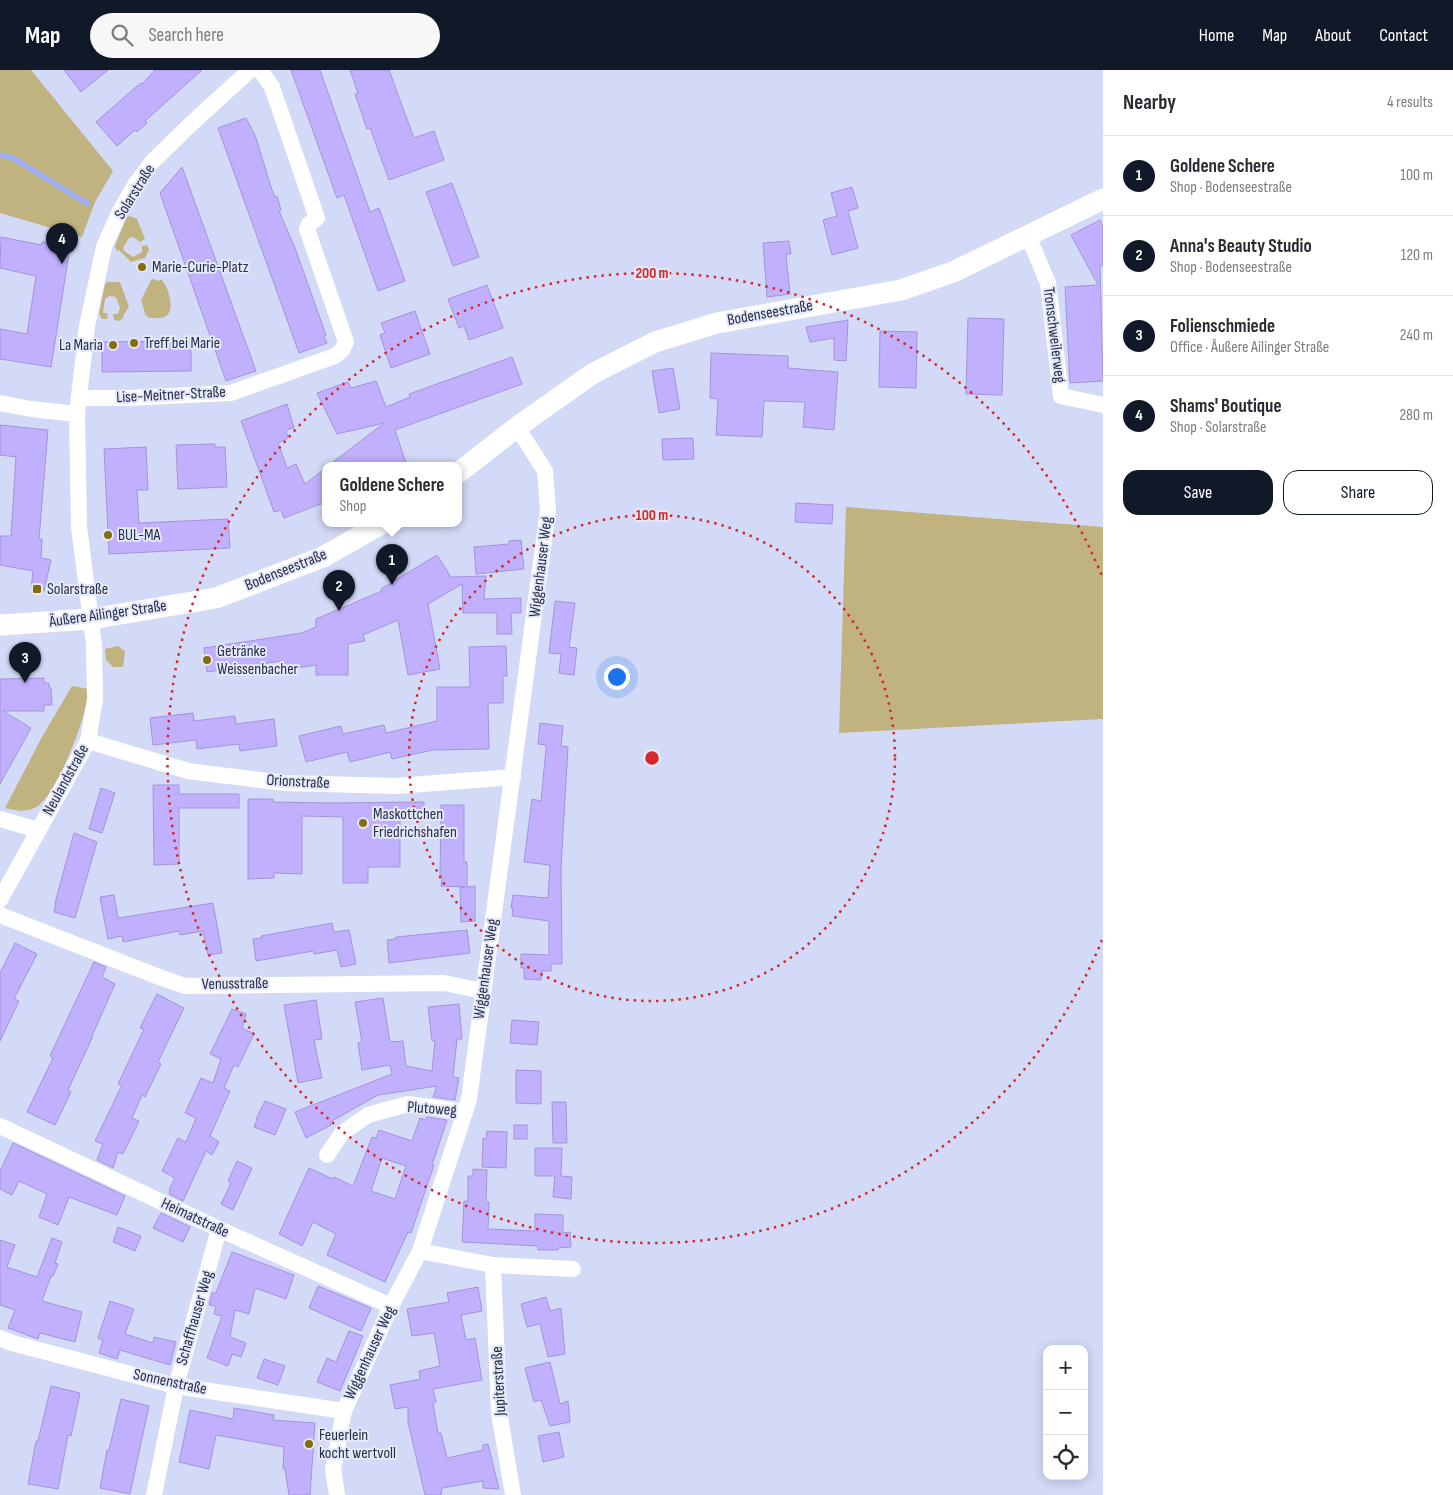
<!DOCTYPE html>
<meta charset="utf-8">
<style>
:root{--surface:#fff;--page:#f7f7f7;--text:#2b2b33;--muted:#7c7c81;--line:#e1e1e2;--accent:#111827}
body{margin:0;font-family:"Sofia Sans Condensed",sans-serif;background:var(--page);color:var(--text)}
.controls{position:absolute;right:15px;bottom:15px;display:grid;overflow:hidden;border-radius:10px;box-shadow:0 2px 12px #0003}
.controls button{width:45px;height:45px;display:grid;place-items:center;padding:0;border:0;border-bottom:1px solid var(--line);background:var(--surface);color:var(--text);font:25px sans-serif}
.you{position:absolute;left:616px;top:606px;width:18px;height:18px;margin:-12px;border:4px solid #fff;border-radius:50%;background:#1a73e8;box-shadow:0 0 0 8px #1a73e833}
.badge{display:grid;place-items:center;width:32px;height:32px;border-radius:50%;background:var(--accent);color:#fff;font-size:16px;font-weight:700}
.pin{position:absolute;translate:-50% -41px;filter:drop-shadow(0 1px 2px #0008)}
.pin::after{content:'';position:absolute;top:26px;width:18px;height:15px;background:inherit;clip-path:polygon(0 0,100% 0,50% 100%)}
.popup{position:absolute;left:322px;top:392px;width:140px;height:65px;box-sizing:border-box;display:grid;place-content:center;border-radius:10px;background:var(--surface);filter:drop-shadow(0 1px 4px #0005);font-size:16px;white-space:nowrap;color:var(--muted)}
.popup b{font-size:19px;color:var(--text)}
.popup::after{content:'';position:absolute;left:50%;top:100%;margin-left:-10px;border:10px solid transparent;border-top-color:var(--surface)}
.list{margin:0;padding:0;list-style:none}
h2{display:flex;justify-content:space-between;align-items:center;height:65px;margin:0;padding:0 20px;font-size:21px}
h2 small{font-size:16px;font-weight:400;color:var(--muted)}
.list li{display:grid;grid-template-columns:32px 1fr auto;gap:15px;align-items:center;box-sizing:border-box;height:80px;padding:0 20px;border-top:1px solid var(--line)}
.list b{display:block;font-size:19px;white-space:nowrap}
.list p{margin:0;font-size:16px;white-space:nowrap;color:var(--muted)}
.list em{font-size:16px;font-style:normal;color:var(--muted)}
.actions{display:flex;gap:10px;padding:15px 20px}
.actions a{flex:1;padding:11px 0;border:1px solid var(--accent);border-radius:15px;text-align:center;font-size:18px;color:var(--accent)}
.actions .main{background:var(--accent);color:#fff}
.icon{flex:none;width:28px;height:28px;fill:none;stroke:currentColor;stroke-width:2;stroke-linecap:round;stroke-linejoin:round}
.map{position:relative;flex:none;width:1103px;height:1425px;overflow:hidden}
header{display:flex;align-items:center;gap:30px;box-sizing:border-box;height:70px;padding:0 25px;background:var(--accent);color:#fff}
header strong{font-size:24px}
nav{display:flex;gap:28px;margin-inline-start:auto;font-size:18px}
.search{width:350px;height:45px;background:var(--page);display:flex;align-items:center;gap:12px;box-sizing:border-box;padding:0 18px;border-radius:28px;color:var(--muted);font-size:19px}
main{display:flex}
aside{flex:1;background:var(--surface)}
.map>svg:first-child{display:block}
.green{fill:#c1b380}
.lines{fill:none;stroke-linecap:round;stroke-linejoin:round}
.stream{stroke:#9cadf9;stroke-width:5}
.building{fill:#c1b0fe;stroke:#a394da;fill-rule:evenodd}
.minor{stroke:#fff;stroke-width:16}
.major{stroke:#fff;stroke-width:21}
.ring{fill:none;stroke:#d62828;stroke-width:2.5;stroke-dasharray:2.5 5}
.poi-dot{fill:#846d0a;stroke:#e4e8f7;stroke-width:2}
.labels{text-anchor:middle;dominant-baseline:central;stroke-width:4;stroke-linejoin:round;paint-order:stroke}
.street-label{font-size:16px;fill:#282e4a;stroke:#e4e8f7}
.poi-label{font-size:16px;fill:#282e4a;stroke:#e4e8f7;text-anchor:start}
.centre{fill:#d62828;stroke:#e4e8f7;stroke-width:2.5}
.ring-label{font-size:15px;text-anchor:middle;font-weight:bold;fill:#d62828;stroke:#e4e8f7;stroke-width:4;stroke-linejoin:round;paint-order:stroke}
</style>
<header>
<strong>Map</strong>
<div class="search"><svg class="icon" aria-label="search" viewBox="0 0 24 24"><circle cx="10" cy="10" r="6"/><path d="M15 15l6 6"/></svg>Search here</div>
<nav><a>Home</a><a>Map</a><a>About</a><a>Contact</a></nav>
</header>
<main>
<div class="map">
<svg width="1103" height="1425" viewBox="0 0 1103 1425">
<rect width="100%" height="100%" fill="#d3daf7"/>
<g class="green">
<polygon points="0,0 31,0 113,101 95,132 82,167 0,143"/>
<polygon points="130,146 137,149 145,169 140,172 133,167 129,168 123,178 124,181 133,187 142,182 142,176 147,175 149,180 145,188 131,192 119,180 117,181 115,176 127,147"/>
<path d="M153 209 160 211V209C168 213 176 241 166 246 161 249 154 248 149 248L144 243H145L141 230 151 210Z"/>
<polygon points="108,211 108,212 120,212 129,237 123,246 124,247 119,251 114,250 113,244 118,244 120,238 116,227 110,226 105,229 103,243 108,243 107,249 102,249 99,244 105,214"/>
<polygon points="846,437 1103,457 1103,649 839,663"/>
<polygon points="118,576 125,581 123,597 113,597 106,590 105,579"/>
<path d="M72 616 89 619C87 645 59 719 39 735 29 743 16 741 5 738L42 667Z"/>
</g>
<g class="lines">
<polyline class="stream" points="0,85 13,88 88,134"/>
</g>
<g class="building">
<polygon points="64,0 108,0 81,22"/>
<polygon points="155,0 202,0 145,51 147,53 137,62 135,60 117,76 96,52 130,22 141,13 142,14"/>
<polygon points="291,0 320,0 370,142 379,138 405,211 378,221 344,125 337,128"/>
<polygon points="350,0 389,0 414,68 434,61 444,90 389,110 370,58 367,59 355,24 358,23"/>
<polygon points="246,48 255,65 272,120 275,127 277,126 281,140 279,141 295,178 326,265 324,266 327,273 299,283 218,58"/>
<polygon points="182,97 256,301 226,311 160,123"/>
<polygon points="452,113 479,187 453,196 426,122"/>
<polygon points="852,117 858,138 848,141 858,178 832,185 823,150 837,146 831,123"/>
<polygon points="1100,150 1103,157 1103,195 1100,197 1103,311 1070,313 1065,217 1098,215 1071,165"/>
<polygon points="1,167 41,175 42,172 70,177 51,297 0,289 0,259 27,264 36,206 0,198"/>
<polygon points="789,171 791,184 786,184 790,224 767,227 763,173"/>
<polygon points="487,215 503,258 469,270 464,256 459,258 448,229"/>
<polygon points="415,241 430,284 391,298 380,265 385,263 381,253"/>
<polygon points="968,248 1004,249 1002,325 966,324"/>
<polygon points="848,250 846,291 834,290 834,268 810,272 806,257"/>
<polygon points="880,261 917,262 916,318 879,317"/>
<polygon points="191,271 191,301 102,302 102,272"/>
<polygon points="711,283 788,286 788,298 838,302 834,360 803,357 805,332 764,331 762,367 716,365 718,329 710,328"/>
<polygon points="512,287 522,314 395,360 407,396 328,396 384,353 337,364 317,323 348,312 351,318 376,311 386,337 410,327 409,324"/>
<polygon points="673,298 680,339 659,343 652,301"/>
<polygon points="287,334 294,358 286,360 288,368 278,373 287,398 296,394 305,414 326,398 326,432 284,448 281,440 274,442 241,351"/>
<polygon points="0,355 48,360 39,469 42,469 41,488 51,490 44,521 31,519 33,501 0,495 0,466 11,466 16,387 0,385"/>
<polygon points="693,368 694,389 663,390 662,369"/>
<polygon points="215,374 215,377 225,377 227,417 178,419 176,375"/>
<polygon points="146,377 148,420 137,420 139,453 228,449 230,478 109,484 104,379"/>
<polygon points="796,433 833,435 832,454 795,452"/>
<polygon points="521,470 524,499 476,504 474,477 509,474 509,471"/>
<polygon points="437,485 451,507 486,506 484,529 521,528 521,543 511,543 512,564 497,564 497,543 463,543 462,514 428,534 440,599 408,605 398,550 363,565 365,571 348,574 348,605 316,605 316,595 284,600 281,591 207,602 204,578 302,563 316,557 316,549 382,521 381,519"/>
<polygon points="555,531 575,533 569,577 577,578 574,605 559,603 561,584 549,583"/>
<polygon points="506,576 507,606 503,606 503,633 488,633 489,679 433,680 392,689 390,682 350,692 347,682 306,692 299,666 341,656 343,664 384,655 386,663 437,651 437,617 470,617 469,577"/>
<polygon points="44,608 44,613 49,613 49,618 51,618 52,635 44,635 44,641 3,641 31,658 0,714 0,609"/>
<polygon points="193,643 194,651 235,646 236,654 274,649 277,676 240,681 239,674 197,679 196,670 153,675 150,648"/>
<polygon points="540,653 563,656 561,676 568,677 561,797 562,894 551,894 551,901 542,901 541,910 524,909 524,898 521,898 521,884 549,885 549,851 512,846 513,838 511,838 513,825 548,828 550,795 524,792 532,729 541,731 546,679 546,675 538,674"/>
<polygon points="153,715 179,715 179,724 239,724 239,738 179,738 179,794 154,795"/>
<polygon points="101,718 115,723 102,763 89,759"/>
<polygon points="248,729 273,729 273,732 331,733 424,732 424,746 400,746 400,797 368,797 368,813 343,813 343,747 302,746 302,804 274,803 274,808 248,809"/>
<polygon points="441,735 464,735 464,792 467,792 467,817 475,816 475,851 461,852 460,817 465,817 441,816 442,807 440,807"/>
<polygon points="74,763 97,772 75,848 54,842 56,833 55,833"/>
<polygon points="114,825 118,848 213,833 222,883 208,885 203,861 180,865 179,861 123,872 122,866 108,869 100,827"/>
<polygon points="332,853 334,862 349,860 356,894 341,897 337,880 314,884 313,881 256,891 253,869 262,868 261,866"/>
<polygon points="467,860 470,883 389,893 387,870 396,869 396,867"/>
<polygon points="15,873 37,884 14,929 19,931 0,971 0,903"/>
<polygon points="94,892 106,897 102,907 115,914 92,966 93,966 68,1020 71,1022 55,1055 27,1042 53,988 50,986"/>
<polygon points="157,924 184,938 158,992 161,994 145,1027 142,1025 132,1048 139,1051 123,1084 118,1082 113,1098 97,1090 103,1074 95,1071 122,1015 118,1014 144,959 140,958"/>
<polygon points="383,928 390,972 403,971 406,996 432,1001 435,971 432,971 428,937 459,934 462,969 457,969 453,1007 459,1008 455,1030 433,1027 437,1016 378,1025 330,1052 331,1055 306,1068 295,1042 392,1004 390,995 362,1000 358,973 362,972 355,932"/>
<polygon points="316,930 322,969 314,970 322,1008 298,1013 284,935"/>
<polygon points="232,939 246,944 242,958 254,964 238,997 234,995 224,1018 230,1021 210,1066 219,1072 212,1085 206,1081 183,1131 169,1124 170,1121 169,1120 175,1108 162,1101 178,1068 186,1072 196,1048 185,1043 201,1008 213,1013 221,989 210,984"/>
<polygon points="512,950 539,952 537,975 510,973"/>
<polygon points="516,1000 541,1001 541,1034 516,1033"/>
<polygon points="265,1031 286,1039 275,1065 254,1057 257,1050 256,1049"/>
<polygon points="552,1032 566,1032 567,1073 553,1073"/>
<path d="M427 1047 447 1050 432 1095H434L411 1163 408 1162 385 1212 327 1185 336 1164 313 1152 302 1176 279 1164 309 1098 333 1109 334 1107 353 1116 372 1067 376 1068 379 1060 412 1071 420 1048 425 1050ZM382 1088 406 1096 395 1129 371 1121Z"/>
<rect x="514" y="1055" width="13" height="14"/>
<polygon points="487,1061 507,1062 506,1098 482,1097 483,1068 486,1069"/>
<polygon points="13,1073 125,1126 117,1145 69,1127 58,1155 39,1147 47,1124 19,1111 12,1125 0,1119 0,1101"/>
<polygon points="535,1078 562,1078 561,1106 572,1107 571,1129 553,1127 555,1106 535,1106"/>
<polygon points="237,1091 252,1098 233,1140 221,1134 231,1113 228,1111"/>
<polygon points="473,1099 487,1100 486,1132 489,1132 488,1159 535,1161 535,1144 563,1145 563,1163 570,1162 571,1177 558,1178 558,1180 538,1180 538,1176 462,1172 464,1131 468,1131 468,1106 473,1106"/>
<polygon points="161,1143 190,1157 183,1172 153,1158"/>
<polygon points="118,1157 141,1166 135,1181 113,1172"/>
<polygon points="52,1168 62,1172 55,1193 58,1194 53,1206 51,1206 42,1231 82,1242 75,1272 40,1263 38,1269 8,1258 15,1240 0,1235 0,1170 15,1175 7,1197 37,1207"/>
<polygon points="232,1182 294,1205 286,1229 255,1218 249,1244 235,1240 230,1267 246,1273 241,1287 232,1284 228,1296 207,1288 222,1246 214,1244 216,1236 209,1235 212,1223 216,1223"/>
<polygon points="318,1216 371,1238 361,1261 309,1238"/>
<polygon points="478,1217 482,1241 461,1245 466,1270 475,1268 482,1310 433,1319 436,1332 433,1333 438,1363 441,1363 447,1388 483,1380 483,1375 488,1374 499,1419 483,1418 483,1411 442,1418 441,1425 425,1425 408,1352 408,1337 395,1339 390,1315 420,1309 419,1301 440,1296 434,1263 412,1266 407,1239 449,1232 447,1223"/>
<polygon points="546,1227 550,1241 561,1238 565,1284 548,1287 540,1254 527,1257 521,1234"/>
<polygon points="110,1231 134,1239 125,1264 153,1273 154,1267 176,1272 170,1295 120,1280 117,1289 99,1283 103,1270 98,1268"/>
<polygon points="349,1261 363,1266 340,1321 317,1312 327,1288 336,1292"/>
<polygon points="264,1289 285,1296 278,1315 257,1308"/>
<polygon points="550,1292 560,1334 568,1331 570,1352 550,1356 541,1330 534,1332 525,1298"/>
<polygon points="51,1316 80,1323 71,1366 68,1365 58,1419 28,1414 36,1371 38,1371"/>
<polygon points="121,1329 149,1336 130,1424 100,1418 107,1380 109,1380"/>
<polygon points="234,1338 274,1345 273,1350 315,1353 310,1425 289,1425 285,1399 283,1399 284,1377 216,1365 209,1399 179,1392 190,1340 233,1349"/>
<polygon points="559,1362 564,1387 543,1392 538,1366"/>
</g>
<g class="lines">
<g class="minor">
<polyline points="1028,166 1048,213 1061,326 1103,335"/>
<polyline points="79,328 128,328 231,323 335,286 342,280 346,272 307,159 309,154 317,148 272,17 260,0"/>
<polyline points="0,333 31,339 77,344"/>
<polyline points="88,671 188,701 284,713 397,716 513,707"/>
<polyline points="0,749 38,760"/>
<polyline points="0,830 88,671 95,629 94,575 79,457 77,344 87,256 104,177 119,143 135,115 152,92 191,54 250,0"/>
<polyline points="0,845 159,907 185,916 444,913 483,921"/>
<polyline points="0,1056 219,1159 391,1236"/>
<polyline points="327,1085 342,1063 368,1045 408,1034 465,1042"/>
<polyline points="420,1181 493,1195 573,1199"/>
<polyline points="493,1195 499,1342 513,1425"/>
<polyline points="0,1268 12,1273 176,1316 344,1341"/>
<polyline points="154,1425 176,1316 219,1159"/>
<polyline points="337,1425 333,1399 344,1341 391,1236 420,1181 469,1029 548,440 545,401 517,357"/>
</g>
<g class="major">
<polyline points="458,403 517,357 592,304 655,272 717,253 901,220 953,202 1103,129"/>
<polyline points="0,555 91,549 216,528 323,487 381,454"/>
</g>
</g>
<g class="ring">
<circle cx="652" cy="688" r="243"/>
<path d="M1102 870A485 485 0 1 1 1102 506"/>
</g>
<g class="poi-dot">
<circle cx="142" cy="197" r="5"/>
<circle cx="134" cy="273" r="5"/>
<circle cx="113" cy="275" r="5"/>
<circle cx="108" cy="465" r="5"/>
<rect x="32" y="514" width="10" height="10" rx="2.5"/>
<circle cx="207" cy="590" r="5"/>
<circle cx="363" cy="753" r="5"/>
<circle cx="309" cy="1374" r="5"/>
</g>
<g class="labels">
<g class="street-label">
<text transform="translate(135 122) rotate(-58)">Solarstraße</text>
<text transform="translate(770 243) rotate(-10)">Bodenseestraße</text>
<text transform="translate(1054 265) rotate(83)">Tronschweilerweg</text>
<text transform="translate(171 325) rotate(-3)">Lise-Meitner-Straße</text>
<text transform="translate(541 497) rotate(-83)">Wiggenhauser Weg</text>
<text transform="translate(286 500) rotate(-22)">Bodenseestraße</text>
<text transform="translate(108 544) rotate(-8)">Äußere Ailinger Straße</text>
<text transform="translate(66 710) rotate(-61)">Neulandstraße</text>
<text transform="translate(298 712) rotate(3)">Orionstraße</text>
<text transform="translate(486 899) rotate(-82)">Wiggenhauser Weg</text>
<text transform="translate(235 914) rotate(-1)">Venusstraße</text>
<text transform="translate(432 1039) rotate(4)">Plutoweg</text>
<text transform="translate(195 1148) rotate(25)">Heimatstraße</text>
<text transform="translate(195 1248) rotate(-74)">Schaffhauser Weg</text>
<text transform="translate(370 1283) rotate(-65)">Wiggenhauser Weg</text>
<text transform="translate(499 1311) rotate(-93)">Jupiterstraße</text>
<text transform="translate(170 1312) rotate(12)">Sonnenstraße</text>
</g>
<g class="poi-label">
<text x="152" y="197">Marie-Curie-Platz</text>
<text x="144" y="273">Treff bei Marie</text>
<text x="103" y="275" text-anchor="end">La Maria</text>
<text x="118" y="465">BUL-MA</text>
<text x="47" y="519">Solarstraße</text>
<text x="217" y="581">Getränke<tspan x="217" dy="18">Weissenbacher</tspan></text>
<text x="373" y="744">Maskottchen<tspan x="373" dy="18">Friedrichshafen</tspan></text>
<text x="319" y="1365">Feuerlein<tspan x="319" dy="18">kocht wertvoll</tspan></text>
</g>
</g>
<circle cx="652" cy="688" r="8" class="centre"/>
<g class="ring-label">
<text x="652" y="208">200 m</text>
<text x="652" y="450">100 m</text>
</g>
</svg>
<div class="controls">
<button>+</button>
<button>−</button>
<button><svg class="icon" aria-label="locate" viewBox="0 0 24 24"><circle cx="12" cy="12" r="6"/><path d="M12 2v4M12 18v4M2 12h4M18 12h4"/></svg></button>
</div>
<div class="you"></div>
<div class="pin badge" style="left:392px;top:515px">1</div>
<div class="popup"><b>Goldene Schere</b>Shop</div>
<div class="pin badge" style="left:339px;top:541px">2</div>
<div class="pin badge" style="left:25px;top:613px">3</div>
<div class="pin badge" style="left:62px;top:194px">4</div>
</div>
<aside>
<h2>Nearby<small>4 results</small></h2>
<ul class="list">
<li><span class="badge">1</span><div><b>Goldene Schere</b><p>Shop · Bodenseestraße</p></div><em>100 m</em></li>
<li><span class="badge">2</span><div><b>Anna's Beauty Studio</b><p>Shop · Bodenseestraße</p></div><em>120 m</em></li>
<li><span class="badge">3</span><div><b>Folienschmiede</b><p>Office · Äußere Ailinger Straße</p></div><em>240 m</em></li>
<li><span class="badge">4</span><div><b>Shams' Boutique</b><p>Shop · Solarstraße</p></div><em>280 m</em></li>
</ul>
<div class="actions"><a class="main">Save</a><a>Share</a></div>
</aside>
</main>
